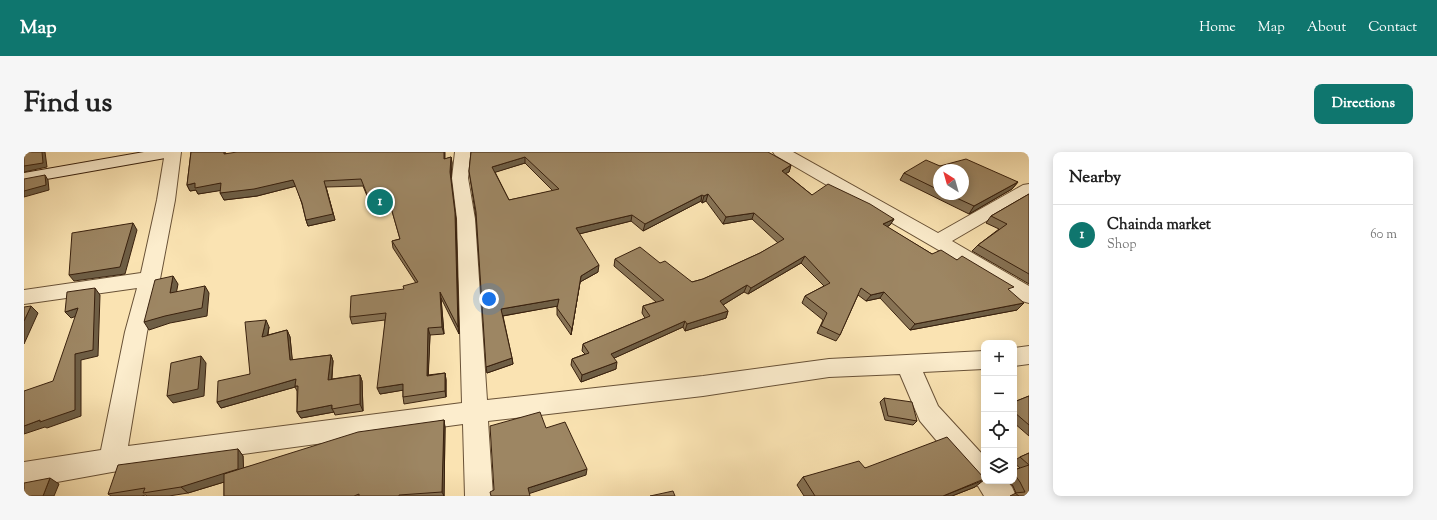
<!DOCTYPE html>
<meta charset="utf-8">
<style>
:root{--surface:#fff;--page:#f6f6f6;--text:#222;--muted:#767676;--line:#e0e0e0;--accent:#0f766e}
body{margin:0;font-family:"Sorts Mill Goudy",serif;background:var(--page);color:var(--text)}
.controls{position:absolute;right:12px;bottom:12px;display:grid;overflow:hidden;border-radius:8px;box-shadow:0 2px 10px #0003}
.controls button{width:36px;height:36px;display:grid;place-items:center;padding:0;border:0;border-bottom:1px solid var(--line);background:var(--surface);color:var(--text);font:20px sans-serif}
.compass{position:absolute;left:909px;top:12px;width:36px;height:36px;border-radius:50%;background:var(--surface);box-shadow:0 2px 10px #0003;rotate:323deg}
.you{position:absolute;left:465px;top:147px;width:14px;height:14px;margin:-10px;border:3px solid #fff;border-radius:50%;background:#1a73e8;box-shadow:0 0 0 6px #1a73e833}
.badge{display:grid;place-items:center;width:26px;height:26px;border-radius:50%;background:var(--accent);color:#fff;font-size:13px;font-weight:700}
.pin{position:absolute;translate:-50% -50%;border:2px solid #fff;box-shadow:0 1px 4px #0006}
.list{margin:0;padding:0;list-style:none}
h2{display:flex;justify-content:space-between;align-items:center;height:52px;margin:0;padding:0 16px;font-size:17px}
h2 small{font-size:13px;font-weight:400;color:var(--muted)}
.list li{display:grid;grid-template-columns:26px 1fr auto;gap:12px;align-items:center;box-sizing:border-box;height:60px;padding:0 16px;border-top:1px solid var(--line)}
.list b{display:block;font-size:15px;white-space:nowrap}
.list p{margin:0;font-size:13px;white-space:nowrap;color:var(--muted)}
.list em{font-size:13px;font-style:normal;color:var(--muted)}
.icon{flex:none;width:22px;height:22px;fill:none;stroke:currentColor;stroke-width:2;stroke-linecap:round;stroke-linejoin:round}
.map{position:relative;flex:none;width:1005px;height:344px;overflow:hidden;border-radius:8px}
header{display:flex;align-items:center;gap:24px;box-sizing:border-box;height:56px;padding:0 20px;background:var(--accent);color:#fff}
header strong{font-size:19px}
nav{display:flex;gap:22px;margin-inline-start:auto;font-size:14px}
.intro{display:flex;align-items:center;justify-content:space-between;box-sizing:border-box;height:96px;padding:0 24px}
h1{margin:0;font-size:28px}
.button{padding:10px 18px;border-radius:8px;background:var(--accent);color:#fff;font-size:14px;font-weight:700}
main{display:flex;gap:24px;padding:0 24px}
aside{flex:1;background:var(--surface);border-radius:8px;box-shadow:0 2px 10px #0003}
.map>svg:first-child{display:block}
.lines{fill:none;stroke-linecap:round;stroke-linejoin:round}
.street-casing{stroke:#695237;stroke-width:2}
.secondary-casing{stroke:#39210e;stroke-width:2}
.street{fill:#fcedcd;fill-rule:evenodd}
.secondary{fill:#fcedcd;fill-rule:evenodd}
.wall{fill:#877355;stroke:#39210e;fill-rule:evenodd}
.shaded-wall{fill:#6e5e45;stroke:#39210e}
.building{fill:#9d8663;stroke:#39210e;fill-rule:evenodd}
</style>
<header>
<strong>Map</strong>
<nav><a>Home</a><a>Map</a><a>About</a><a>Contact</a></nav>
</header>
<div class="intro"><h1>Find us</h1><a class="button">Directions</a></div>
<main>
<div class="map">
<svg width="1005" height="344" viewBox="0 0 1005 344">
<rect width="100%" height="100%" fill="#fae3b2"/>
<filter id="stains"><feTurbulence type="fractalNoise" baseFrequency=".005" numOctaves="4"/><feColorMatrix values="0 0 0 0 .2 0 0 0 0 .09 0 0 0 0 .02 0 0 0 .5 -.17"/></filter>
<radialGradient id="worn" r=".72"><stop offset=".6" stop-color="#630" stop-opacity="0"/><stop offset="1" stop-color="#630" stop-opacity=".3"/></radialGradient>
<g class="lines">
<g class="street-casing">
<g id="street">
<polygon points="141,0 157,0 151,48 136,127 123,180 104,294 438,251 433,67 428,26 431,0 447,0 444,26 451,67 463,248 679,224 805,207 960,199 960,217 899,220 914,254 960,304 960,329 983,329 988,335 992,344 960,344 954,334 950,333 896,269 876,222 805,225 679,244 464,269 469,344 441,344 439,272 88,320 0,336 0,310 77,298 101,180 113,136 0,152 0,138 117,121 133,48"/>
<polygon points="749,0 769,0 914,81 999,33 1005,32 1005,44 928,89 1005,134 1005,151 998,149 949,118 751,3"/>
<polygon points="1005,194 1005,212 990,214 990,196"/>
</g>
</g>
<g class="secondary-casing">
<polygon id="secondary" points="120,0 155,0 153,3 147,5 0,31 0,21"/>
</g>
<use href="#street" class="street"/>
<use href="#secondary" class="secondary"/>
</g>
<g class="wall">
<polygon points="167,0 201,0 202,2 421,7 427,5 428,11 427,26 432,67 435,182 417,146 420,182 406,183 404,223 421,221 422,228 422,245 380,252 379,245 379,238 356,242 361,168 328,172 326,165 392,131 369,96 368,89 376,87 366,52 348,56 339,34 302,35 311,68 284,74 282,68 278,52 272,34 233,44 200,48 197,38 174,42 172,38 166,39 163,33"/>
<path d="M447 0 767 13 765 20 761 21 788 43 870 67 866 73 863 75 908 102 933 108 986 139 993 158 886 178 856 146 842 149 834 143 816 183 812 189 793 181 799 168 778 151 781 144 800 134 777 111 724 142 720 140 699 153 704 159 702 166 661 179 659 175 590 206 592 217 557 230 547 213 548 207 561 202 558 199 559 192 621 166 618 161 619 154 632 150 590 114 591 107 636 111 668 130 679 127 736 101 754 91 728 67 699 72 682 49 678 51 677 49 619 79 607 69 555 82 574 120 556 130 547 183 533 163V154L479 164 488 206 489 212 463 221 452 66 445 19ZM501 11 529 39 485 48 471 20Z"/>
<path d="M916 14 994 30 988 37 945 62 876 28 880 21ZM915 18 939 42H915Z"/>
<polygon points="1005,42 1005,132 948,99 954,93 975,77 962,71 967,64"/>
<polygon points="245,175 244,183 263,178 266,185 268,208 307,203 309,209 308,227 336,223 338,229 339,259 311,263 310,260 277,266 273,260 273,239 271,235 197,256 193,250 226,222"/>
<polygon points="1005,244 1005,284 990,271 990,250"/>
<polygon points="860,246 893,269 889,273 861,268 856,250"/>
<polygon points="420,268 421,276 420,344 200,344 200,330 164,341 145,344 123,344 122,343 117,344 87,344 84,342 214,297 219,304 219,316"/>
<polygon points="1005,301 1005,344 986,344 992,341 989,334 985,329 990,329 990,318 996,316 990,311 990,309 996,305"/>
<polygon points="841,316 951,335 928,344 780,344 773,333 779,325"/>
</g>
<g class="shaded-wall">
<polygon points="18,0 21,0 23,15 0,20 0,14"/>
<polygon points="420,0 421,0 421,14 420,7"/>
<polygon points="427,5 428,11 427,26 426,20"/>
<polygon points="501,5 501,11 469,21 468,15"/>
<polygon points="767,13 765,20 755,25 758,19"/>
<polygon points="21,23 24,28 25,38 0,45 0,39"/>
<polygon points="269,28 272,34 233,44 200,48 196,41"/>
<polygon points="994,30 988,37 945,62 950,54"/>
<polygon points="171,31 197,31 200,38 174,42 172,38 166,39 163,33"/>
<polygon points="302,35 311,68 284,74 282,68"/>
<polygon points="684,42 682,49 678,51 680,44"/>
<polygon points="678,43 677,49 619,79 621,72"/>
<polygon points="364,45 366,52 348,56 346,50"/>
<polygon points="431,61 432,67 435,182 434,175"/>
<polygon points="730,61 728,67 699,72 702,65"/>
<polygon points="608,63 607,69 551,83 552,76"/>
<polygon points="870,67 866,73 855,79 859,72"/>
<polygon points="109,71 113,78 101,122 50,129 45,123"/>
<polygon points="781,104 777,111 724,142 727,136"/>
<polygon points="575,113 574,120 556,130 547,183 557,124"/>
<polygon points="149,124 154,132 151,148 146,141"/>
<polygon points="723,133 720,140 694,156 696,149"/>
<polygon points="181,134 185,141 183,164 146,171 125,178 120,170"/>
<polygon points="71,136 76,143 74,204 57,208 57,264 23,276 21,275 0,282 0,274 16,268 51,202"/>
<polygon points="416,140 417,146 420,182 418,175"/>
<polygon points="860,140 856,146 842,149 847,143"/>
<polygon points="535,147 534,154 478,164 477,157"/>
<polygon points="1000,151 993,158 886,178 891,172"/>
<polygon points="7,154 14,161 0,192 0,169"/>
<polygon points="54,156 59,162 47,166 41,160"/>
<polygon points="704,159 702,166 661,179 663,172"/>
<polygon points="242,168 245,175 242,191 238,185"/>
<polygon points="661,169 659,175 586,208 587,202"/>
<polygon points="404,176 406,183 404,230 403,224"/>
<polygon points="263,178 266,185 269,214 266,208"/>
<polygon points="307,203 309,209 307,234 304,228"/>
<polygon points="177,204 182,211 180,244 149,251 143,244"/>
<polygon points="488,206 489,212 463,221 462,215"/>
<polygon points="593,210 592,217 557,230 558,223"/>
<polygon points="421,221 422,228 422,245 421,239"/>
<polygon points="336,223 338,229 339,259 336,252"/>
<polygon points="272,227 274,234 271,234 271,235 197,256 193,250"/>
<polygon points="379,232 380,238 356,242 353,236"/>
<polygon points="308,253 308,257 310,260 277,266 273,260"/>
<polygon points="420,268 421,276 420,344 418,340"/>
<polygon points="214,297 219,304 220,324 164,341 157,335"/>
<polygon points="563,317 562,323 504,342 504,336"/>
<polygon points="26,326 35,332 30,344 19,344"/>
<polygon points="960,328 951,335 928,344 919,344"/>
</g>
<g class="building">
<polygon points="0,0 18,0 19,11 0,14"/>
<polygon points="167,0 200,0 200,2 213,0 420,0 420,7 427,5 426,20 431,61 434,175 416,140 418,175 404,176 403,224 421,221 421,239 379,245 379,232 353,236 362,161 326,165 327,144 380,137 379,134 394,130 368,89 376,87 364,45 346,50 337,27 300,29 309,62 282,68 278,51 269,28 230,37 196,41 197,31 171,36 171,31 163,33"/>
<path d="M447 0H744L767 13 758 19 788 43 804 32 846 52 870 67 859 72 908 102 917 98 933 108 938 104 990 135 984 137 1000 151 891 172 860 140 847 143 837 136 816 183 797 174 803 161 781 144 806 131 781 104 727 136 723 133 696 149 704 159 663 172 661 169 587 202 593 210 558 223 548 207 565 201 559 192 626 164 619 154 640 148 591 107 616 95 636 111 641 109 668 130 679 127 736 101 760 87 730 61 702 65 684 42 680 44 678 43 621 72 608 63 552 76 575 113 557 124 548 177 533 156 535 147 477 157 488 206 462 215 452 60 445 19ZM501 5 535 37 485 48 468 15Z"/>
<polygon points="942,7 994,30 950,54 924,42 939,42 939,18 915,18 915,38 880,21 902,8 916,14"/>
<polygon points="21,23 22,33 0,39 0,27"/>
<polygon points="1005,42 1005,122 954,93 983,72 967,64"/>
<polygon points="109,71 96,115 45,123 48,81"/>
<polygon points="149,124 146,141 181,134 178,156 141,164 120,170 131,128"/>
<polygon points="71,136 69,198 51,202 51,258 16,270 16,268 0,274 0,239 29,229 54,156 41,160 43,140"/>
<polygon points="7,154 0,169 0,155"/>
<polygon points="242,168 238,185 263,178 266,208 307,203 304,228 336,223 336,252 308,257 308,253 273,260 274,234 271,234 272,227 193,250 194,229 226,222 221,170"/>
<polygon points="177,204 174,237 143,244 147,211"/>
<polygon points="1005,244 1005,273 990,260 990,250"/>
<polygon points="860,246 888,250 893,269 864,264"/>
<polygon points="516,260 522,276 541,270 563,317 504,336 506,344 467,344 466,340 470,338 466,274"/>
<polygon points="420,268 418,340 375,343 375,344 335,344 335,342 330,344 200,344 200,322 334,280"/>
<polygon points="923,285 960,326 960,327 919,344 791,344 779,325 835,309 841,316"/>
<polygon points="214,297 214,317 157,335 119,341 121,336 84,342 94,313"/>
<polygon points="1005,301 1005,344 995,344 991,341 1001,340 996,330 991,323 990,323 990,318 1005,313 996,305"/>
<polygon points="26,326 19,344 0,344 0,331"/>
<polygon points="649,339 651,344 626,344"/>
</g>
<rect width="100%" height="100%" filter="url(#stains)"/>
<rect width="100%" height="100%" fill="url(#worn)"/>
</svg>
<div class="controls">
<button>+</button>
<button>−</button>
<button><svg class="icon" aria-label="locate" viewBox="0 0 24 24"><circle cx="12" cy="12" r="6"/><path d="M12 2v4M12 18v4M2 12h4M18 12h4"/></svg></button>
<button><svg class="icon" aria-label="layers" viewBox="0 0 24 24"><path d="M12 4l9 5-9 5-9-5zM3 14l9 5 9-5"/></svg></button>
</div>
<svg class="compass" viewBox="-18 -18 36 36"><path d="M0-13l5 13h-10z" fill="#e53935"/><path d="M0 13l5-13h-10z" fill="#767676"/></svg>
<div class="you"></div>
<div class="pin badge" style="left:356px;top:50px">1</div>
</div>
<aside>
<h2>Nearby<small></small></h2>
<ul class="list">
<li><span class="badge">1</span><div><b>Chainda market</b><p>Shop</p></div><em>60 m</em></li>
</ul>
</aside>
</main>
